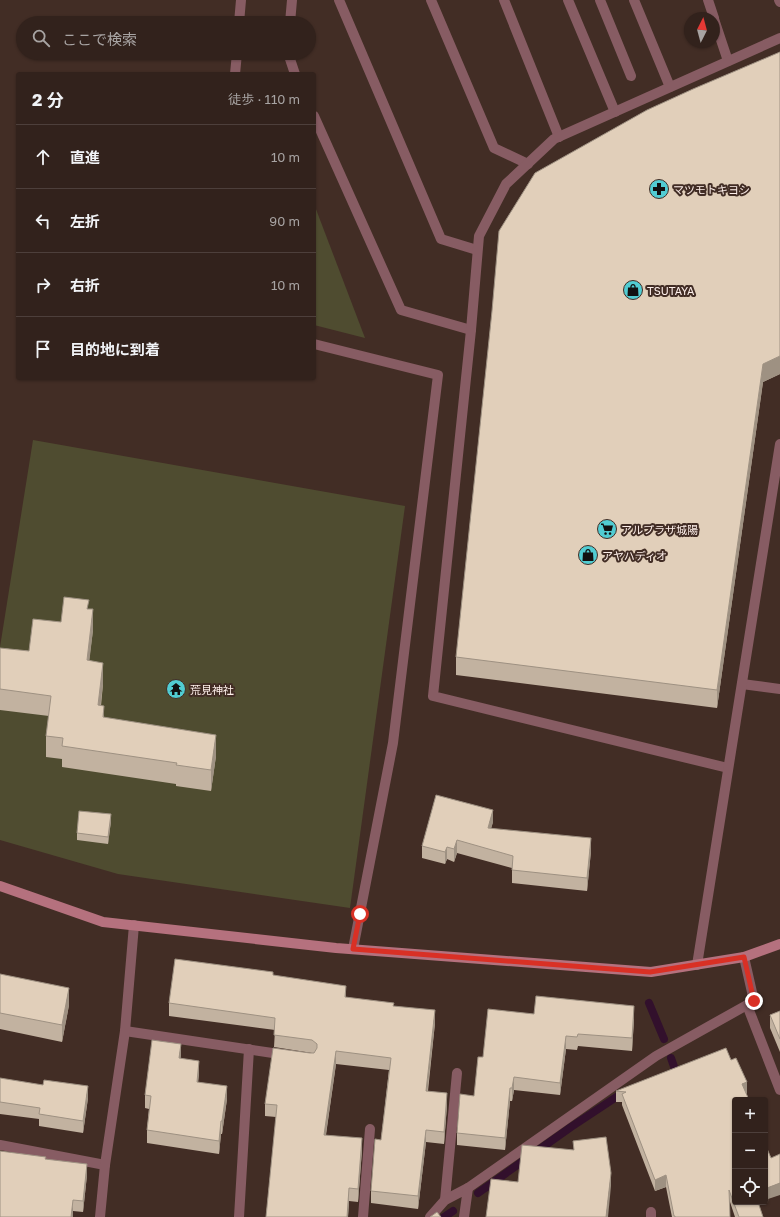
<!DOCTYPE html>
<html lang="ja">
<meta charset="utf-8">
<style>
:root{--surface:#32221c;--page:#3a2a25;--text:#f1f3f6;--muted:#a8a4a3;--line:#4d3f3b}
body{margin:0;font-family:"Golos Text","Noto Sans JP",sans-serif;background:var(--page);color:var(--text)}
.controls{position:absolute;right:12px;bottom:12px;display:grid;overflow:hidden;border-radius:4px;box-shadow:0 1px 3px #0004}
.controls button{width:36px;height:36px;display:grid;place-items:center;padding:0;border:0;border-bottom:1px solid var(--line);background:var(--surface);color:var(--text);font:20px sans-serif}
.compass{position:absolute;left:684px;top:12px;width:36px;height:36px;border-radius:50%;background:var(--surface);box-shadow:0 1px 3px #0004;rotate:6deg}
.stop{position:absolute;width:12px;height:12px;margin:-9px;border:3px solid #d93025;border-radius:50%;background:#fff}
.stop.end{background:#d93025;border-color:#fff;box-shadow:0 1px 4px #0008}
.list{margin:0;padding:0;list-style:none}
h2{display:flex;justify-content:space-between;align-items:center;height:52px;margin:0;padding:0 16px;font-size:17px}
h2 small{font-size:13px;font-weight:400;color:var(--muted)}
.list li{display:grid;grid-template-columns:26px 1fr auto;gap:12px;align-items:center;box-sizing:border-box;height:64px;padding:0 16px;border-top:1px solid var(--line)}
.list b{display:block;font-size:15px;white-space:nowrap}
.list em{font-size:13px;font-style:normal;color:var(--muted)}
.icon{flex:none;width:22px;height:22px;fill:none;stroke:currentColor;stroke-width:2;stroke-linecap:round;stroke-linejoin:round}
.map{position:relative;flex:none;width:780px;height:1217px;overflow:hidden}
.search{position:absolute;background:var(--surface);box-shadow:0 1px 3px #0004;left:16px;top:16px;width:300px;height:44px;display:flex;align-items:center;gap:10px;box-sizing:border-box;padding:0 14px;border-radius:22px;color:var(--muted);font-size:15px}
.panel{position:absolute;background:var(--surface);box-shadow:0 1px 3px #0004;left:16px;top:72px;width:300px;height:308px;border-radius:4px}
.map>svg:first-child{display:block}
.green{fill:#4f4c30}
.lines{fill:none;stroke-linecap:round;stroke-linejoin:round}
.stream{stroke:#32102c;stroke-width:8}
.lane{stroke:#875c63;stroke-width:10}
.street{stroke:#875c63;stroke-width:10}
.secondary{stroke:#b5717e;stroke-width:10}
.wall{fill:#c2b2a0}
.shaded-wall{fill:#9e9182}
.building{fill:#e1cfba;stroke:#9e9182}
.route{stroke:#d93025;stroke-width:5}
.labels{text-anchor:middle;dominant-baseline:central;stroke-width:4;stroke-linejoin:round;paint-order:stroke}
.poi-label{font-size:11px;fill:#fef0eb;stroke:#422d25;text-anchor:start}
</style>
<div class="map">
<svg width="780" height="1217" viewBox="0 0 780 1217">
<rect width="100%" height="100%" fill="#422d25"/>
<g class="green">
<polygon points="314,204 365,338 314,325"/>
<polygon points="33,440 405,506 350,908 118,874 0,840 0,647"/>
</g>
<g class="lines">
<g class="stream">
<polyline points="649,1003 664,1039"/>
<polyline points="671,1058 678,1078"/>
<polyline points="478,1193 571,1127 624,1092"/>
<polyline points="444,1217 453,1211"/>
</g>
<g class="lane">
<polyline points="339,0 441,239 477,250"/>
<polyline points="431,0 494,148 528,164"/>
<polyline points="504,0 559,137"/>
<polyline points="568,0 615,112"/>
<polyline points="600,0 631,76"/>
<polyline points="634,0 670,87"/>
<polyline points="708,0 714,18"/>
<polyline points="779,0 780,2"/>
<polyline points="714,19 728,61"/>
<polyline points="290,23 292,0"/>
<polyline points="288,53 295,74"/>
<polyline points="314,116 401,310 471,330"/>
<polyline points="742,684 780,689"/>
<polyline points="728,768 433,696 471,330 479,236 506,184 554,139 780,38"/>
<polyline points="697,965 780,444"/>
</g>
<g class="street">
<polyline points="239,23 241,0"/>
<polyline points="235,74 237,53"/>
<polyline points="314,344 438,375 393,743 353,949"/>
<polyline points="747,1005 780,1090"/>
<polyline points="125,1031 286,1055"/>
<polyline points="0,1145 105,1165"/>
<polyline points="445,1200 457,1073"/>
<polyline points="651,1212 651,1217"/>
<polyline points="100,1217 105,1165 125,1031 134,925"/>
<polyline points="239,1217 249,1049"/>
<polyline points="363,1217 370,1129"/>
<polyline points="430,1217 445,1200 468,1188 656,1056 754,1001 744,957"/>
<polyline points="464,1217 468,1188"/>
</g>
<polyline class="secondary" points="0,886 103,922 336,948 651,972 744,957 780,944"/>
</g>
<g class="wall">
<polygon points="780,52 780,374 763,382 717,708 456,675 456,657"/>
<polygon points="89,609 93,630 89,661 103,684 101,706 104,717 216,756 211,791 176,786 176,784 62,767 62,759 46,757 46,736 49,716 0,710 0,648 29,651 61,622"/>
<polygon points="111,821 108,844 77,840 77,833"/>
<polygon points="493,822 491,828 591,851 587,891 512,883 512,868 457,853 454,862 447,859 445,864 422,858 422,846"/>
<polygon points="0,974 69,1005 62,1042 0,1029"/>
<polygon points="273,975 346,997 394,1006 435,1023 428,1091 447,1105 444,1144 426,1142 418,1209 371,1203 371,1191 381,1140 389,1070 336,1064 326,1135 362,1150 358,1202 349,1201 348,1217 266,1217 276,1117 265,1116 265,1104 310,1053 312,1053 274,1047 275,1030 169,1016 169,1003"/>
<polygon points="780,1011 780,1052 770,1028 770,1015"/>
<polygon points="534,1014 634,1019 632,1051 578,1046 577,1050 566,1049 560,1095 514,1090 512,1101 510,1101 505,1150 457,1145 457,1133 474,1096 483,1057"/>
<polygon points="181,1056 180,1058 199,1073 198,1082 227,1099 222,1134 221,1134 219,1154 147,1143 147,1130 149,1109 145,1108 145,1095"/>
<polygon points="0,1078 88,1098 83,1133 39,1126 39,1119 0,1114"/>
<polygon points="616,1091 747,1093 735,1100 771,1158 768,1202 759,1205 763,1217 735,1217 730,1202 730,1217 672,1217 666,1187 655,1191 622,1105 622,1102 616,1102"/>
<polygon points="46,1159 87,1175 83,1212 73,1211 73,1217 0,1217"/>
</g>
<g class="shaded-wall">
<polygon points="780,356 780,374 763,382 717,708 717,690 763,364"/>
<polygon points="93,609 93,630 87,681 87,660"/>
<polygon points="103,663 103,684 98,726 98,705"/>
<polygon points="216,735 216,756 211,791 211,770"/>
<polygon points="493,810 493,822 488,840 488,828"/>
<polygon points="111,814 111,821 108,844 108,837"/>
<polygon points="591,838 591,851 587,891 587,878"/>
<polygon points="457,840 457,853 454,862 454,849"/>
<polygon points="447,847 447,859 445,864 445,852"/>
<polygon points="346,986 346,998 345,997"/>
<polygon points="69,988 69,1005 62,1042 62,1025"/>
<polygon points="634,1006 634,1019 632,1051 632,1038"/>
<polygon points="435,1010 435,1023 426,1103 426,1091"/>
<polygon points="566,1036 566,1049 560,1095 560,1083"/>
<polygon points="181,1044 181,1056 179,1071 179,1058"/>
<polygon points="336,1051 336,1064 324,1147 324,1135"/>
<polygon points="199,1061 199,1073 197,1095 197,1082"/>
<polygon points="514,1077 514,1090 512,1101 512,1088"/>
<polygon points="747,1082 747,1093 742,1095 742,1084"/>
<polygon points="88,1086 88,1098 83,1133 83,1121"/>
<polygon points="227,1086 227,1099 222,1134 222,1121"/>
<polygon points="510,1088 510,1101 505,1150 505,1138"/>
<polygon points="447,1093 447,1105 444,1144 444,1132"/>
<polygon points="221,1121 221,1134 219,1154 219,1141"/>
<polygon points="426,1130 426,1142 418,1209 418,1196"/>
<polygon points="362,1138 362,1150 358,1202 358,1189"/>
<polygon points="87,1164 87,1175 83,1212 83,1201"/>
<polygon points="611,1173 611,1186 608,1217 606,1217"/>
<polygon points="666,1175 666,1187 655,1191 655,1180"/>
<polygon points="780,1183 780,1195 768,1199 768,1202 756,1206 756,1202 765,1202 765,1192 767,1188"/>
<polygon points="349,1188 349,1201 348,1217 347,1217"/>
<polygon points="73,1200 73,1217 71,1217"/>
</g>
<g class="building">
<polygon points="780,52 780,356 763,364 717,690 456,657 492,311 499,231 535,173 647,110 693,89"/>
<polygon points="64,597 89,600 87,609 93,609 87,660 103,663 98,705 104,706 103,717 216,735 211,770 176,765 177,763 62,746 63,738 46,736 51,696 0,689 0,648 29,651 33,619 61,622"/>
<polygon points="436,795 493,810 488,828 591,838 587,878 512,870 513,856 457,840 454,849 447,847 445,852 422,846"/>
<polygon points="79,811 111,814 108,837 77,833"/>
<polygon points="175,959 273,972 273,975 346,986 345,997 394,1003 393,1006 435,1010 426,1091 447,1093 444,1132 426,1130 418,1196 371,1191 375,1139 381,1140 391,1058 336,1051 324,1135 362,1138 358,1189 349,1188 347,1217 266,1217 277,1105 265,1104 273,1048 310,1053 314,1053 317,1048 317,1044 312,1040 274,1035 275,1018 169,1003"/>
<polygon points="0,974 69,988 62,1025 0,1013"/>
<polygon points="536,996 634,1006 632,1038 578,1034 577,1037 566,1036 560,1083 514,1077 512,1088 510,1088 505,1138 457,1133 460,1094 474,1096 478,1057 483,1057 488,1009 534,1014"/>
<polygon points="780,1011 780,1039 770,1015"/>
<polygon points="152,1040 181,1044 179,1058 199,1061 197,1082 227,1086 222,1121 221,1121 219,1141 147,1130 151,1096 145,1095"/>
<polygon points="726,1048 731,1060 736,1058 747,1082 742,1084 749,1100 735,1100 735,1202 758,1202 763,1217 739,1217 729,1190 730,1217 675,1217 675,1216 674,1216 666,1175 655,1180 622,1094 626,1092 616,1091"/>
<polygon points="0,1078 43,1085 44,1080 88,1086 83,1121 39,1114 40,1108 0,1102"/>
<polygon points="606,1137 611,1173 606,1217 486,1217 491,1179 518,1182 522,1145 574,1150 573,1141"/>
<polygon points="765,1144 771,1158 780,1154 780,1183 767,1188 768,1190 765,1192"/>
<polygon points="0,1151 46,1157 45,1159 87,1164 83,1201 73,1200 71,1217 0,1217"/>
<polygon points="437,1212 441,1217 430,1217"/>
</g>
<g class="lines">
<polyline class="route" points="360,914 353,949 650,972 744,957 754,1001"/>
</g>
<defs>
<g id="pharmacy-disc" transform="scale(1)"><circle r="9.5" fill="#51ccd2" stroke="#422d25"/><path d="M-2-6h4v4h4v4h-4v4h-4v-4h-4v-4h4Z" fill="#111"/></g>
<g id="shop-disc" transform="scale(1)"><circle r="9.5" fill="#51ccd2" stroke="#422d25"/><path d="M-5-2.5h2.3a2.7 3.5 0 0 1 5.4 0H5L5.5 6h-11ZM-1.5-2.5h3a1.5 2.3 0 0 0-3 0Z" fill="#111"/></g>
<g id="supermarket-disc" transform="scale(1)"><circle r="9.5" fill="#51ccd2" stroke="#422d25"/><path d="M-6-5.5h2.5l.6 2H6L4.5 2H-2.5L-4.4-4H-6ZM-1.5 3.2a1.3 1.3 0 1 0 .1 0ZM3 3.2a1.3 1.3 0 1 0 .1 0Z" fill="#111"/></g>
<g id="temple-disc" transform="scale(1)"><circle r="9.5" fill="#51ccd2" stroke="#422d25"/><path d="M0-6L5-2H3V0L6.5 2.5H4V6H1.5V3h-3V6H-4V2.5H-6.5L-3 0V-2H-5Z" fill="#111"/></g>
</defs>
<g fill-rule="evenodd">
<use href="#pharmacy-disc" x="659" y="189"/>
<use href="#shop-disc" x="633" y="290"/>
<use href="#supermarket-disc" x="607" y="529"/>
<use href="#shop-disc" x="588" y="555"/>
<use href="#temple-disc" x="176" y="689"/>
</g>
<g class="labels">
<g class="poi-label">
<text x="673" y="189">マツモトキヨシ</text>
<text x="647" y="290">TSUTAYA</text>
<text x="621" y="529">アルプラザ城陽</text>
<text x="602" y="555">アヤハディオ</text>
<text x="190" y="689">荒見神社</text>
</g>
</g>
</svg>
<div class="controls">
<button>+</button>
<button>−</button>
<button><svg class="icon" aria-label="locate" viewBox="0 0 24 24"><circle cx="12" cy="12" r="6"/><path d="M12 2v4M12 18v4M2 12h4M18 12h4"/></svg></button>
</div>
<svg class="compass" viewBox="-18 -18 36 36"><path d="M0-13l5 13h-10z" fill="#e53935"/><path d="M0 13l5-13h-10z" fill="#a8a4a3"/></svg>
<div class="stop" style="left:360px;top:914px"></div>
<div class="stop end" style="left:754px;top:1001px"></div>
<div class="search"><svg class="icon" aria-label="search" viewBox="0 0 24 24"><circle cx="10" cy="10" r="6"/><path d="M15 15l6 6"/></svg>ここで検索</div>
<section class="panel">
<h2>2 分<small>徒歩 · 110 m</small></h2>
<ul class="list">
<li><svg class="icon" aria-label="ahead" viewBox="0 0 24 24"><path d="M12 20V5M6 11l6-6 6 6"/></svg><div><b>直進</b></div><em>10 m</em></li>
<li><svg class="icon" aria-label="left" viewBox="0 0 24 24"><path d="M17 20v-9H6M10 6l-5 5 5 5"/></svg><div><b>左折</b></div><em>90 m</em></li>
<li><svg class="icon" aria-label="right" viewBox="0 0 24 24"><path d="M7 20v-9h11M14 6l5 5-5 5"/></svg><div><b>右折</b></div><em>10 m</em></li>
<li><svg class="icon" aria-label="arrive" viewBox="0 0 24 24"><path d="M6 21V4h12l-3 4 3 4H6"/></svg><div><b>目的地に到着</b></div></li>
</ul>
</section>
</div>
